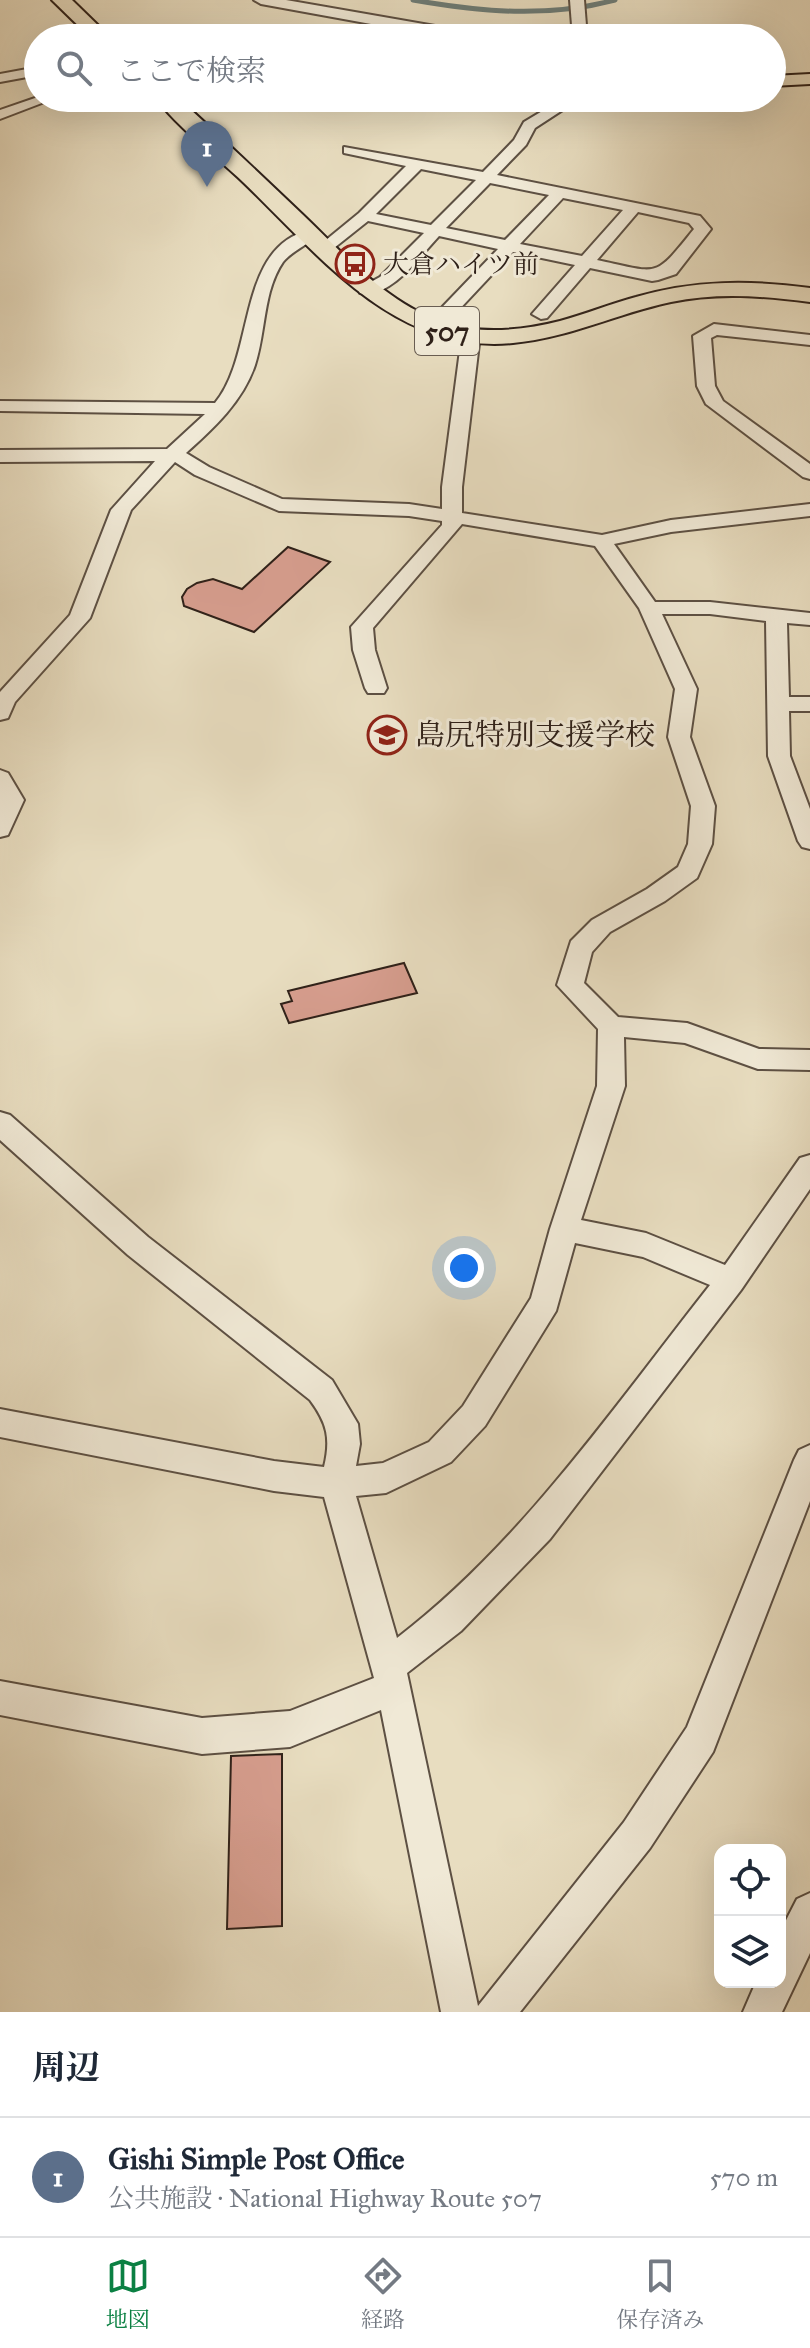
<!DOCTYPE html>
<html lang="ja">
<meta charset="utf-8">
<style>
:root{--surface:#fff;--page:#f2f2f3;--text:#1f2937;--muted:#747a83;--line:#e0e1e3;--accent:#0b8043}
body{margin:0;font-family:"IM FELL Great Primer","Noto Serif JP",serif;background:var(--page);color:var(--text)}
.controls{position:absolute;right:24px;bottom:24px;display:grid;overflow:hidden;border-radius:16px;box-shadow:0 8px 32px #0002}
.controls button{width:72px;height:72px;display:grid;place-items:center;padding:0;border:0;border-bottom:2px solid var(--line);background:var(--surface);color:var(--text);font:40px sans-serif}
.you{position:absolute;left:464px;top:1268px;width:28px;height:28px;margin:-20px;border:6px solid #fff;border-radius:50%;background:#1a73e8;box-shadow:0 0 0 12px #1a73e833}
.badge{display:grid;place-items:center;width:52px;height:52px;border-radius:50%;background:var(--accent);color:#fff;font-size:26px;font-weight:700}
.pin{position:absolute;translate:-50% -66px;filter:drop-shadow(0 2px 4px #0008)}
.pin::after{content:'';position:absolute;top:42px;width:28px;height:24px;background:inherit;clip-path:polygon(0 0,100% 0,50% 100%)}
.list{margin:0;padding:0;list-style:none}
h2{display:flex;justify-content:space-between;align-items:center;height:104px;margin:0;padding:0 32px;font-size:34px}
h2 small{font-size:26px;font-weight:400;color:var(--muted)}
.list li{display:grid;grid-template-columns:52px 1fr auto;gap:24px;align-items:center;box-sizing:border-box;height:120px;padding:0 32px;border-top:2px solid var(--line)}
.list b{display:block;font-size:30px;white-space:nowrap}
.list p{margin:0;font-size:26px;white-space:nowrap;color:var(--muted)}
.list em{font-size:26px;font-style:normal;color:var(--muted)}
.icon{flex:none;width:44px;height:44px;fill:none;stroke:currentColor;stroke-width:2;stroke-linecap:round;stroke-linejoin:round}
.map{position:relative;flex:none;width:810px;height:2012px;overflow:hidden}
.search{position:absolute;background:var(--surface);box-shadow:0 8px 32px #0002;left:24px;right:24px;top:24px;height:88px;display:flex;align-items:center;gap:20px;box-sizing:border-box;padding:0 28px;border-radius:44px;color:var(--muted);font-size:30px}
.sheet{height:224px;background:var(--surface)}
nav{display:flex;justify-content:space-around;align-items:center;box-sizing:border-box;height:112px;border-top:2px solid var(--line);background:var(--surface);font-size:22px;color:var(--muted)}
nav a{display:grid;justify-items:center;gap:4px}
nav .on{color:var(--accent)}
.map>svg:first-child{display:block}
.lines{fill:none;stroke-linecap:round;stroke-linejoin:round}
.stream{stroke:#6e7d78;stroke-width:5}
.building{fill:#d79e8f;stroke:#2f2119;stroke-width:2}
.minor-casing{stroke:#5d5043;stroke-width:4}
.major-casing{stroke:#2f2119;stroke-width:4}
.highway-casing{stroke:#2f2119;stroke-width:4}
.minor{fill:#f0e9d6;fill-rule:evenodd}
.major{fill:#e8ddc0;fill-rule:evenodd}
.highway{fill:#e8ddc0;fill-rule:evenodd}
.labels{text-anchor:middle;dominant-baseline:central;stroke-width:6;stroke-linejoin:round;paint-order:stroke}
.far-poi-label{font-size:26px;fill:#2f2119;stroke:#f0e9d6;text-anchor:start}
.shield{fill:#f0e9d6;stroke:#695d52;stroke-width:2}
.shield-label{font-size:28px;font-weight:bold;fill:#2f2119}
.poi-label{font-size:30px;fill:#2f2119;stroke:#f0e9d6;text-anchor:start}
</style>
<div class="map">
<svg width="810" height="2012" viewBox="0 0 810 2012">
<rect width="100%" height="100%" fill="#e8ddc0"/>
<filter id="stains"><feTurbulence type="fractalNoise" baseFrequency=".0025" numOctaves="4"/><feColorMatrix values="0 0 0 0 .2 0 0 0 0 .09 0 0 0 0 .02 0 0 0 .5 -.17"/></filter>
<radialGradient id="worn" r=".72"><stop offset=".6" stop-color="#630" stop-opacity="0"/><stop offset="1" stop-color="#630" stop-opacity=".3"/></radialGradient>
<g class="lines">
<path class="stream" d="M413 0C482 12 547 18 615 0"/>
</g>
<g class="building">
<polygon points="288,547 330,562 254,632 184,606 182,597 187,589 197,583 213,579 242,589"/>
<polygon points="404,963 417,993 289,1023 281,1004 292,1001 288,991"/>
<polygon points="282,1754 282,1926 227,1929 231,1756"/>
</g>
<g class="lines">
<g class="minor-casing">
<g id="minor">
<polygon points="254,0 286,0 481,34 488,38 451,38 426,34 261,4"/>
<polygon points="570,0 584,0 587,38 573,38"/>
<polygon points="38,67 38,75 0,82 0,74"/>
<polygon points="38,97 55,98 0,119 0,110"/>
<path d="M78 98 172 99 179 103C161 117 108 105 85 102Z"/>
<path d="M564 98H581L535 128 526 145 497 175 700 216 711 229 676 274 658 280 652 281 590 268 547 318 541 319 532 314 575 265 513 252 439 331H427L424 327 427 323 498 249 439 236C420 256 391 299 360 293L358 289 380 277 424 233 368 221 329 252H317L315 249 359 213 406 166 344 153V147L483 172 514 140 524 122ZM421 169 476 180 431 225 376 214ZM490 183 549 195 505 240 446 228ZM563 198 623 210 582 256 520 244ZM638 212 689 223 694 229C653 280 660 273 597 260Z"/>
<path d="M309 230 317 235C307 246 293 250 283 262 263 291 266 332 255 365 243 401 214 428 186 453L209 467 282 499 409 504 442 509V487L462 335 471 330 480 335 462 487V513L602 535 671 520 810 504V516L671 532 614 544 655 602H710L810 613V625L787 623 789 697H810V711H789L790 756 810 809V849L802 847 798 841 768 756 766 621 710 614H662L697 689 690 737 715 806 712 844 697 878 665 901 610 932 592 952 584 983 618 1017 687 1023 759 1049 810 1050V1070L758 1069 685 1043 624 1037 625 1086 581 1220 646 1233 725 1265 800 1158 810 1155V1189L741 1290 550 1539 461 1631 407 1673 478 2006 624 1822 687 1727 794 1460 799 1450 810 1445V1501L713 1752 650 1848 520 2012H441L381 1710 290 1747 202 1754 0 1715V1681L202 1718 290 1711 374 1678 324 1497 274 1491 0 1437V1409L274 1461 324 1467C331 1438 327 1423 310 1400L128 1255 0 1140V1112L10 1115 148 1237 332 1380 358 1424 360 1444 356 1466 383 1463 429 1442 463 1406 531 1298 550 1229 597 1086 598 1029 557 985 571 941 592 920 647 889 678 867 688 844 691 806 668 737 675 689 639 608 595 546 462 524 373 628 375 650 387 688 384 693H368L365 688 353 650 351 627 442 525V521L409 516 279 511 195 475 175 462 131 510 90 618 15 702 8 718 0 720V692L70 615 111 510 155 461 0 462V450L167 449 205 414 0 411V401L215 403C256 354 236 249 309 230ZM575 1243 643 1257 710 1285C613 1408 522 1542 397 1638L356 1496 386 1493 451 1462 485 1426 556 1311Z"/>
<polygon points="714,324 810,335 810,345 717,335 711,338 715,386 723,401 810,464 810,479 803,477 706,404 697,386 693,336"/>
<polygon points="0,770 8,773 24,800 8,835 0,837"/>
<polygon points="810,1893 810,1953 782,2012 743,2012 756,1982 780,1982 780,1932 797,1899"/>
</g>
</g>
<g class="major-casing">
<polygon id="major" points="810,74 810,84 772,86 772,76"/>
</g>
<g class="highway-casing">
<g id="highway">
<polygon points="52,0 72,0 111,38 91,38"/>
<path d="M156 98H178C220 136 261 175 302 214 345 255 388 305 446 323 482 335 524 330 560 321 586 314 610 304 636 297 694 280 750 280 810 288V302C764 296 717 292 671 302 618 313 569 338 513 343 396 355 319 255 243 182 216 156 178 128 156 98Z"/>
</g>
</g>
<use href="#minor" class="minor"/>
<use href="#major" class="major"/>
<use href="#highway" class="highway"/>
</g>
<defs>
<g id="bus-ring" transform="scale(2)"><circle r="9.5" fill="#f0e9d6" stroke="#8f2418" stroke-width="1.5"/><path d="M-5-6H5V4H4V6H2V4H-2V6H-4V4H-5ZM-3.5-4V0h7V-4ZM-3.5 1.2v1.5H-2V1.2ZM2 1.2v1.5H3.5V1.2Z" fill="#8f2418"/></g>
<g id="school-ring" transform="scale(2)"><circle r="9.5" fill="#f0e9d6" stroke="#8f2418" stroke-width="1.5"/><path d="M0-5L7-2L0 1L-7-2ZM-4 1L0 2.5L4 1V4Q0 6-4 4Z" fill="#8f2418"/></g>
</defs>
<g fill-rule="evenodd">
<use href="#bus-ring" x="355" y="264"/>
<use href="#school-ring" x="387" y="735"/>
</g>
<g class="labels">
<g class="far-poi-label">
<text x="383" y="264">大倉ハイツ前</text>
</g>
<rect class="shield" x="415" y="307" width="64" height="48" rx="6"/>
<g class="shield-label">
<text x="447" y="331">507</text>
</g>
<g class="poi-label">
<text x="415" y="735">島尻特別支援学校</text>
</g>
</g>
<rect width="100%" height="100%" filter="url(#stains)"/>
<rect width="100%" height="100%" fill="url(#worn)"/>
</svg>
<div class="controls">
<button><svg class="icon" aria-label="locate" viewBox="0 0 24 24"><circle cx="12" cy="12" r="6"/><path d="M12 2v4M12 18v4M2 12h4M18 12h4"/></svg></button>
<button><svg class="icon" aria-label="layers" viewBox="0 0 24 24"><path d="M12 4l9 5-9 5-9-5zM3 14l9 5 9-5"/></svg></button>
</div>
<div class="you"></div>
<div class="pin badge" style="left:207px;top:187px;background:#5c6f8a">1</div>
<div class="search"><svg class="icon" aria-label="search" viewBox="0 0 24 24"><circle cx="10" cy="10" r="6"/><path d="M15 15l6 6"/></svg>ここで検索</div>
</div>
<section class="sheet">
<h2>周辺<small></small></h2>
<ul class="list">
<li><span class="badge" style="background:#5c6f8a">1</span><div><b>Gishi Simple Post Office</b><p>公共施設 · National Highway Route 507</p></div><em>570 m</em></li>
</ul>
</section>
<nav>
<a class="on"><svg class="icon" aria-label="map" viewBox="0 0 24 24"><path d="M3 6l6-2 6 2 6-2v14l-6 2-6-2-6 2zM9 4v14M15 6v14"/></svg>地図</a>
<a><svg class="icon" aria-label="directions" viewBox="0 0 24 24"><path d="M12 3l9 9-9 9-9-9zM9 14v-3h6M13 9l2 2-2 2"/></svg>経路</a>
<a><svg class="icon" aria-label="saved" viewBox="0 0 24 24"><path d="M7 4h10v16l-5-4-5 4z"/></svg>保存済み</a>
</nav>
